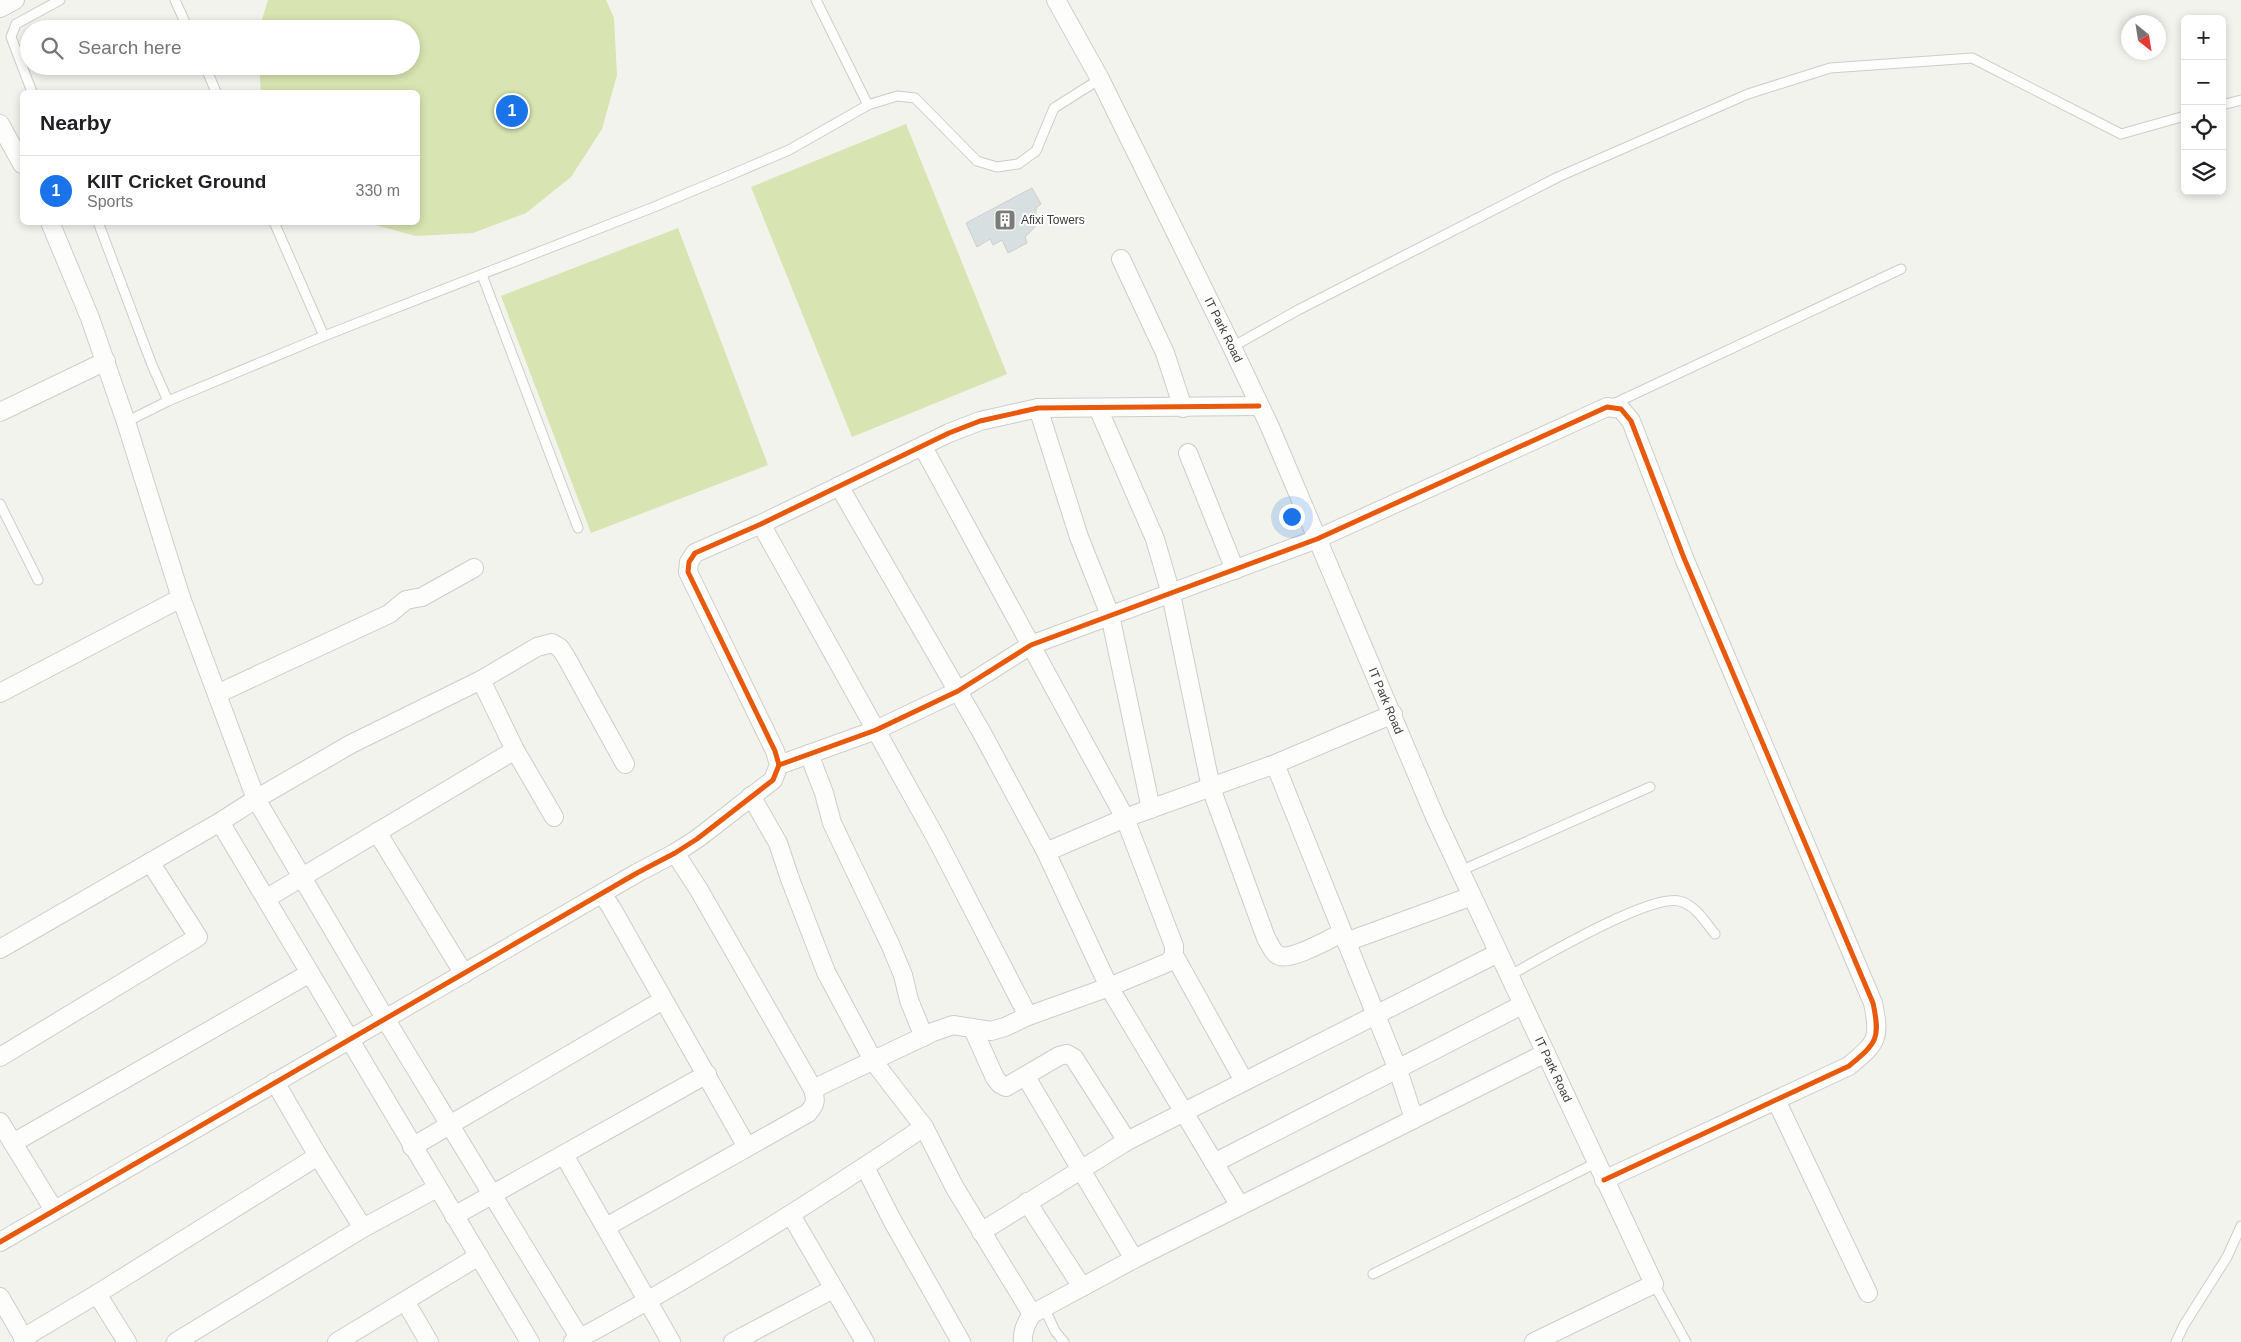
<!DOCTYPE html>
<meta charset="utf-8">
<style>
:root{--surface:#fff;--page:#f6f6f6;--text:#202124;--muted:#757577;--line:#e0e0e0;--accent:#1a73e8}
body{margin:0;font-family:Helvetica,sans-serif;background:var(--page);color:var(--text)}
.controls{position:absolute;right:15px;top:15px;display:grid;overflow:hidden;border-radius:8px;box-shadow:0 2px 8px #0003}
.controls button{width:45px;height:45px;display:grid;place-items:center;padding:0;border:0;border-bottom:1px solid var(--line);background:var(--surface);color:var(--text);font:25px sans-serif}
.compass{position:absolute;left:2121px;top:15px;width:45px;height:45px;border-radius:50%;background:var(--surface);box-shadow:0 2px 8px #0003;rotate:150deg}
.you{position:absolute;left:1291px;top:516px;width:18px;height:18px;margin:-12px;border:4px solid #fff;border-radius:50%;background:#1a73e8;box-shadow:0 0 0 8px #1a73e833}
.badge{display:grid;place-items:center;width:32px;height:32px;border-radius:50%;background:var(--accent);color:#fff;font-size:16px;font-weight:700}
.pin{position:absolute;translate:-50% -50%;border:2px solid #fff;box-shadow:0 1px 5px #0006}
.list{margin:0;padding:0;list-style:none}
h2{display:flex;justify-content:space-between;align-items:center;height:65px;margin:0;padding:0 20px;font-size:21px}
h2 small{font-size:16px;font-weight:400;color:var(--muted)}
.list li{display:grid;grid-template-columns:32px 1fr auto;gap:15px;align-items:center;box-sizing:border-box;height:70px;padding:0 20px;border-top:1px solid var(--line)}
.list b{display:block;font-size:19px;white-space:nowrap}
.list p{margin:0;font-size:16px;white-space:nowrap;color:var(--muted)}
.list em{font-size:16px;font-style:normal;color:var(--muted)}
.icon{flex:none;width:28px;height:28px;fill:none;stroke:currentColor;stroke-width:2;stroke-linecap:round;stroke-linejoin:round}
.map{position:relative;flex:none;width:2241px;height:1342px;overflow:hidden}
.search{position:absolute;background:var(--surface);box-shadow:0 2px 8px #0003;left:20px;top:20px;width:400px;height:55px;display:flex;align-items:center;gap:12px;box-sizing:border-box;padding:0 18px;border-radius:28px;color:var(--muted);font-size:19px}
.panel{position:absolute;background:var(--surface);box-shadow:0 2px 8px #0003;left:20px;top:90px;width:400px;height:135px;border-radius:8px}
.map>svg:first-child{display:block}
.green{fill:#d8e4b1}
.building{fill:#d8dfe1;stroke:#cdcfce}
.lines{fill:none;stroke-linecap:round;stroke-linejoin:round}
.service-casing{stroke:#cdceca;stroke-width:11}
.minor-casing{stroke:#cdceca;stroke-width:20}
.service{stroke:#fdfdfc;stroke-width:9}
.minor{stroke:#fdfdfc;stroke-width:18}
.cycleway-casing{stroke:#fff;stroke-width:8}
.cycleway{stroke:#e8590c;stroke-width:5}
.labels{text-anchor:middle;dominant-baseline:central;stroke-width:4;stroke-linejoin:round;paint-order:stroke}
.poi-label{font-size:12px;fill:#3a3c37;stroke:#fff;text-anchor:start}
.street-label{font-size:12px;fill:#3a3c37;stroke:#fff}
</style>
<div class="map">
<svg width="2241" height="1342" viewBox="0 0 2241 1342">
<rect width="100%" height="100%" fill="#f2f3ed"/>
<g class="green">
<polygon points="268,0 606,0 614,18 617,75 602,129 571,177 526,213 473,233 416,236 368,223 418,222 418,92 261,92 259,66 411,66 411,29 259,29"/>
<polygon points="906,124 1007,374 852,437 751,187"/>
<polygon points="678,228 768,465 591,533 501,296"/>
</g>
<polygon class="building" points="1032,188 1041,204 1036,208 1036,226 1025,237 1027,243 1008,253 1002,240 993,245 990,239 977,247 966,223"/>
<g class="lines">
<g class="service-casing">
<g id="service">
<polyline points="175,0 188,29"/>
<polyline points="816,0 868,105"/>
<polyline points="205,66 216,92"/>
<polyline points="32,92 11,37 16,24 60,0"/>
<polyline points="2222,105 2241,100"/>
<polyline points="98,222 152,365 168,401"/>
<polyline points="274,222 324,336"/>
<polyline points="482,275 578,528"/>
<polyline points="1232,347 1298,310 1558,177 1748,94 1830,68 1972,58 2121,134 2185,116"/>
<polyline points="1611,405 1901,269"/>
<polyline points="126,422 168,401 324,336 654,207 728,176 789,150 868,105 897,96 915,98 977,161 997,167 1018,164 1036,151 1054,108 1100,79"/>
<polyline points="0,504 38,580"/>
<polyline points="1460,871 1650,787"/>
<path d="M1509 976C1539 959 1649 894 1679 901 1696 905 1705 922 1715 934"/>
<polyline points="1373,1274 1596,1163"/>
<polyline points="1654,1284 1686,1342"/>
<polyline points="1044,1307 1055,1331 1064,1342"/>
<polyline points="2176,1342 2184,1325 2227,1257 2241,1226"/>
</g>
</g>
<g class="minor-casing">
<g id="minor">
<path id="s1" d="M1056 0 1100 79 1232 347 1270 427 1435 817 1654 1284 1534 1342"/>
<polyline points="0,8 15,0"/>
<polyline points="0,124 22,164"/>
<polyline points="50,222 90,318 126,422 181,598 256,799 220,822 530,1342"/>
<polyline points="1121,259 1165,353 1183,408"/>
<polyline points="1038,408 1079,537 1110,615 1151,809"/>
<path d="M1098 408 1155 539 1171 594 1211 788 1266 938C1270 944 1273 954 1280 956 1293 960 1329 939 1342 933"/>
<polyline points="0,412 106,361"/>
<polyline points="1188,453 1235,570"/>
<polyline points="839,486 982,733 1046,852 1109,987 1240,1206"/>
<polyline points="761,524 936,838 1028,1016"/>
<polyline points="481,680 515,750 554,817"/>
<polyline points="0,693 181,598"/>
<polyline points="217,694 389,614 406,600 422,597 474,568"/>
<polyline points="809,754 824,793 832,823 890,944 903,975 909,1000 924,1037"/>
<polyline points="1275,764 1398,1070 1414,1119"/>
<path d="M779 765 876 730 958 691 1031 645 1317 539 1607 407 1621 409 1631 421 1684 558 1873 1003C1881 1040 1876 1043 1849 1066L1604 1180"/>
<polyline points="751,796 778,843 790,879 826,972 874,1062 924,1127 955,1188 1032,1314"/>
<polyline points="377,832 464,974"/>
<polyline points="1046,852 1125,818 1275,764 1393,714"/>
<polyline points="602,894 611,907 747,1147"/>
<polyline points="267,898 515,750"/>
<polyline points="1346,942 1472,896"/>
<polyline points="0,949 220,822"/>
<polyline points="1174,955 1244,1081"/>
<polyline points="973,1029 995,1078 1000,1084 1006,1087 1059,1056 1067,1054 1074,1058 1127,1141"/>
<polyline points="0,1057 198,937 150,862"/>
<polyline points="1026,1077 1134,1259"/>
<polyline points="275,1082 318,1156 363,1228"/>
<polyline points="813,1089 933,1032 953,1025 991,1031 1005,1027 1028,1016 1109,987 1169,962 1174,955 1174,946 1125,818 923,447"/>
<polyline points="1776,1100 1868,1293"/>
<polyline points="0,1122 54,1210"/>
<polyline points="13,1143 310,973"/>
<polyline points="412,1147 663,1000"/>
<polyline points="564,1155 671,1342"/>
<polyline points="1214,1163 1522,1005"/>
<polyline points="865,1167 892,1220 961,1342"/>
<polyline points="1027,1202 1082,1287"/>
<polyline points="791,1215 865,1342"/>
<polyline points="454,1216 707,1074"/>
<path d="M606 1227 808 1113C816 1104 816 1100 813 1089L699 890 675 853"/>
<polyline points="981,1232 1127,1141 1498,953"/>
<polyline points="0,1242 637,873 675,853 697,839 773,780 779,765 775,751 688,572 689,562 695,553 761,524 949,433 980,421 1038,408 1259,406"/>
<polyline points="97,1294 127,1342"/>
<polyline points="0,1297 26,1342"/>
<polyline points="405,1301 429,1342"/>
<polyline points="23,1338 97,1294 318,1156"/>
<polyline points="176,1342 363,1228 437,1188"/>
<polyline points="337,1342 479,1256"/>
<path d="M573 1342C694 1277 810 1204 924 1127"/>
<polyline points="582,1342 386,1020 256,799 351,744 481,680 537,647 552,643 560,648 566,657 625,764"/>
<polyline points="733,1342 833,1289"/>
<path d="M1023 1342C1022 1331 1026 1323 1032 1314L1134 1259 1544 1054"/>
</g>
</g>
<use href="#service" class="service"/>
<use href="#minor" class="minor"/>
<g class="cycleway-casing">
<g id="cycleway">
<path d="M779 765 876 730 958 691 1031 645 1317 539 1607 407 1621 409 1631 421 1684 558 1873 1003C1881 1040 1876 1043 1849 1066L1604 1180"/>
<polyline points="0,1242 637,873 675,853 697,839 773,780 779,765 775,751 688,572 689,562 695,553 761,524 949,433 980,421 1038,408 1259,406"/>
</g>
</g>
<use href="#cycleway" class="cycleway"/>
</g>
<defs>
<g id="building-square" transform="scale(1.125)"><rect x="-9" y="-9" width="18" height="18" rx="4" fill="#7a7c77" stroke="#fff"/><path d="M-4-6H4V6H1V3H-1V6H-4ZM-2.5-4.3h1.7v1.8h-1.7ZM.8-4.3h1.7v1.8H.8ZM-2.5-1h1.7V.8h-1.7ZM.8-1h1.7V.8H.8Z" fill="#fff"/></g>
</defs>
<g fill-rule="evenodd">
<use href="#building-square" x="1005" y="220"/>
</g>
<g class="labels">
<g class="poi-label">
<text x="1021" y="220">Afixi Towers</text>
</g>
<g class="street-label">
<text stroke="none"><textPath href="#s1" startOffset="370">IT Park Road</textPath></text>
<text stroke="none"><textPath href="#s1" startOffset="775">IT Park Road</textPath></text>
<text stroke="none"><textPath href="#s1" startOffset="1180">IT Park Road</textPath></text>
</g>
</g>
</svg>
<div class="controls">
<button>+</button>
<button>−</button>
<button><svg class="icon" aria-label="locate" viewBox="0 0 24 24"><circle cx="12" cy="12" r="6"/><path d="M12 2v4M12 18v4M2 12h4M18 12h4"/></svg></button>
<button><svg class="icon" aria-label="layers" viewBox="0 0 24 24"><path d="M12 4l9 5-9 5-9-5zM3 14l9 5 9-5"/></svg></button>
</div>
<svg class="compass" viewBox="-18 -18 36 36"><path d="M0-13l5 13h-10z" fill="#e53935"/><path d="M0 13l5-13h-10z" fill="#757577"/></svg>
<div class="you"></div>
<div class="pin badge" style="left:512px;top:111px">1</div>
<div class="search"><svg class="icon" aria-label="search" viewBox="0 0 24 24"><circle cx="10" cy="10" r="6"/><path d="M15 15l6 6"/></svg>Search here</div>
<section class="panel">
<h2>Nearby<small></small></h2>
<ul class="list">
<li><span class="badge">1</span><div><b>KIIT Cricket Ground</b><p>Sports</p></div><em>330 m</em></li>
</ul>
</section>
</div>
